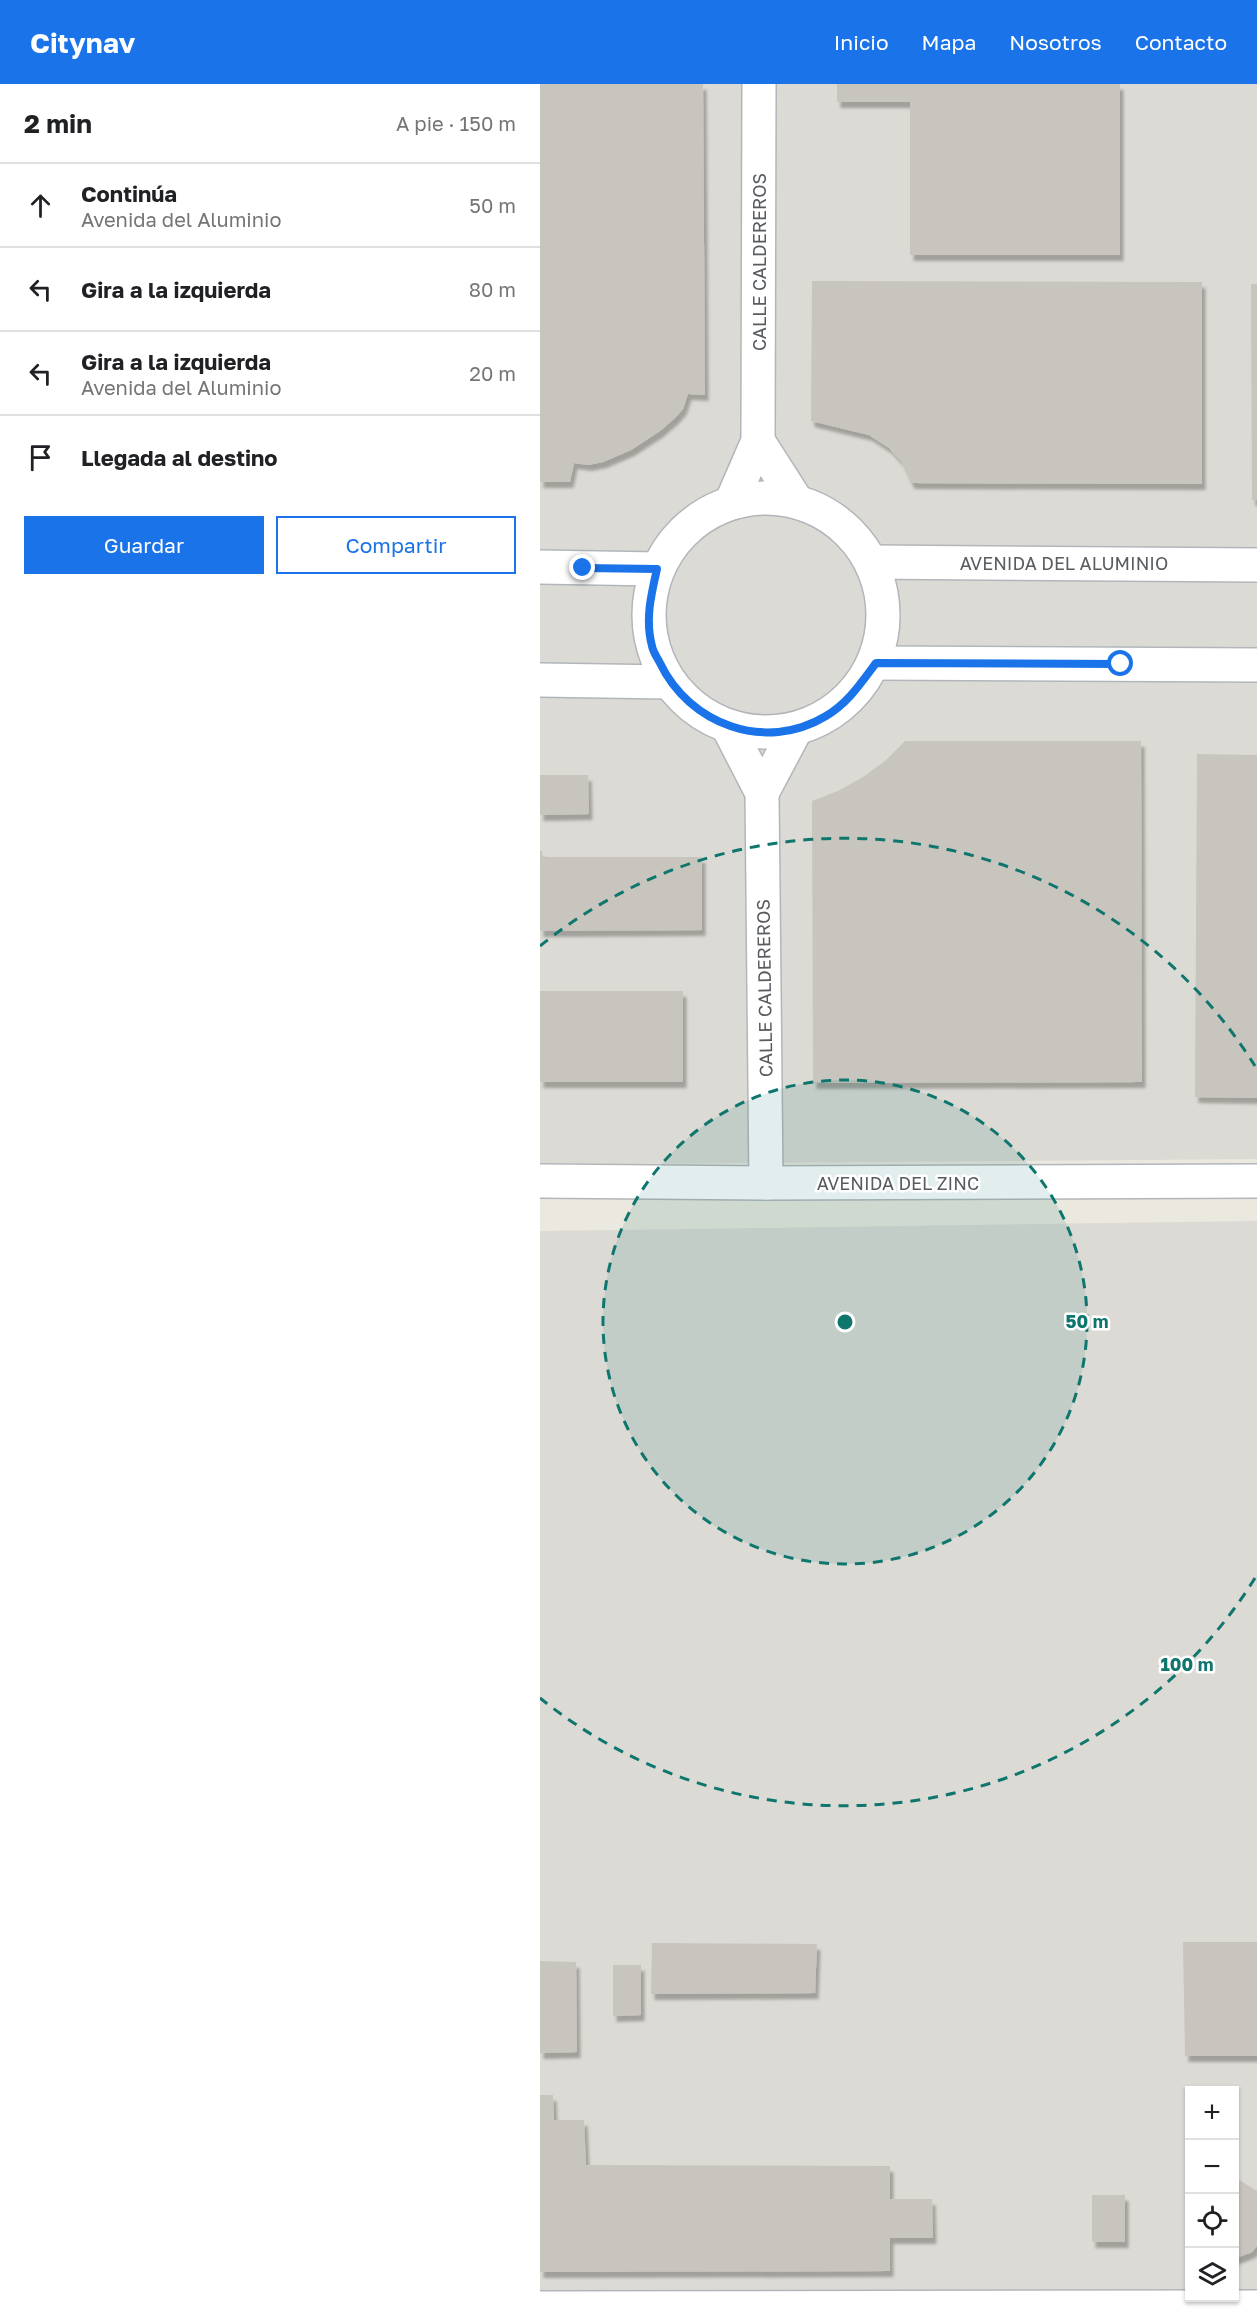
<!DOCTYPE html>
<html lang="es">
<meta charset="utf-8">
<style>
:root{--surface:#fff;--page:#f6f6f6;--text:#202124;--muted:#757577;--line:#e0e0e0;--accent:#1a73e8}
body{margin:0;font-family:"Golos Text",sans-serif;background:var(--page);color:var(--text)}
.controls{position:absolute;right:18px;bottom:18px;display:grid;overflow:hidden;border-radius:0px;box-shadow:0 2px 4px #0004}
.controls button{width:54px;height:54px;display:grid;place-items:center;padding:0;border:0;border-bottom:2px solid var(--line);background:var(--surface);color:var(--text);font:30px sans-serif}
.stop{position:absolute;width:18px;height:18px;margin:-14px;border:4px solid #1a73e8;border-radius:50%;background:#fff}
.stop.end{background:#1a73e8;border-color:#fff;box-shadow:0 2px 6px #0008}
.list{margin:0;padding:0;list-style:none}
h2{display:flex;justify-content:space-between;align-items:center;height:78px;margin:0;padding:0 24px;font-size:26px}
h2 small{font-size:20px;font-weight:400;color:var(--muted)}
.list li{display:grid;grid-template-columns:39px 1fr auto;gap:18px;align-items:center;box-sizing:border-box;height:84px;padding:0 24px;border-top:2px solid var(--line)}
.list b{display:block;font-size:22px;white-space:nowrap}
.list p{margin:0;font-size:20px;white-space:nowrap;color:var(--muted)}
.list em{font-size:20px;font-style:normal;color:var(--muted)}
.actions{display:flex;gap:12px;padding:18px 24px}
.actions a{flex:1;padding:14px 0;border:2px solid var(--accent);border-radius:0px;text-align:center;font-size:21px;color:var(--accent)}
.actions .main{background:var(--accent);color:#fff}
.icon{flex:none;width:33px;height:33px;fill:none;stroke:currentColor;stroke-width:2;stroke-linecap:round;stroke-linejoin:round}
.map{position:relative;flex:none;width:717px;height:2236px;overflow:hidden}
header{display:flex;align-items:center;gap:36px;box-sizing:border-box;height:84px;padding:0 30px;background:var(--accent);color:#fff}
header strong{font-size:28px}
nav{display:flex;gap:33px;margin-inline-start:auto;font-size:21px}
main{display:flex}
aside{flex:1;background:var(--surface)}
.map>svg:first-child{display:block}
.industrial{fill:#dcdad4;fill-rule:evenodd}
.building{fill:#c8c5bf;filter:url(#shadow)}
.lines{fill:none;stroke-linecap:round;stroke-linejoin:round}
.minor-casing{stroke:#b2b6ba;stroke-width:36}
.minor{stroke:#fff;stroke-width:33}
.route{stroke:#1a73e8;stroke-width:8}
.ring{fill:none;stroke:#0f766e;stroke-width:3;stroke-dasharray:10 8}
.labels{text-anchor:middle;dominant-baseline:central;stroke-width:5;stroke-linejoin:round;paint-order:stroke}
.street-label{font-size:18px;fill:#585c60;stroke:#fff}
.centre{fill:#0f766e;stroke:#fff;stroke-width:3}
.ring-label{font-size:18px;text-anchor:middle;font-weight:bold;fill:#0f766e;stroke:#fff;stroke-width:5;stroke-linejoin:round;paint-order:stroke}
</style>
<header>
<strong>Citynav</strong>
<nav><a>Inicio</a><a>Mapa</a><a>Nosotros</a><a>Contacto</a></nav>
</header>
<main>
<aside>
<h2>2 min<small>A pie · 150 m</small></h2>
<ul class="list">
<li><svg class="icon" aria-label="ahead" viewBox="0 0 24 24"><path d="M12 20V5M6 11l6-6 6 6"/></svg><div><b>Continúa</b><p>Avenida del Aluminio</p></div><em>50 m</em></li>
<li><svg class="icon" aria-label="left" viewBox="0 0 24 24"><path d="M17 20v-9H6M10 6l-5 5 5 5"/></svg><div><b>Gira a la izquierda</b></div><em>80 m</em></li>
<li><svg class="icon" aria-label="left" viewBox="0 0 24 24"><path d="M17 20v-9H6M10 6l-5 5 5 5"/></svg><div><b>Gira a la izquierda</b><p>Avenida del Aluminio</p></div><em>20 m</em></li>
<li><svg class="icon" aria-label="arrive" viewBox="0 0 24 24"><path d="M6 21V4h12l-3 4 3 4H6"/></svg><div><b>Llegada al destino</b></div></li>
</ul>
<div class="actions"><a class="main">Guardar</a><a>Compartir</a></div>
</aside>
<div class="map">
<svg width="717" height="2236" viewBox="0 0 717 2236">
<defs>
<filter id="shadow"><feDropShadow dx="3.5" dy="6" stdDeviation="1.5" flood-color="#0004"/></filter>
</defs>
<rect width="100%" height="100%" fill="#ebe8df"/>
<g class="industrial">
<polygon points="0,0 717,0 717,1075 90,1080 0,1079"/>
<path d="M717 1137V2236H0V1147ZM650 2006H694V2214H650Z"/>
</g>
<g class="building">
<polygon points="0,0 163,0 165,311 148,310 143,325 135,334 120,347 91,366 63,378 48,381 34,379 30,398 0,398"/>
<polygon points="297,0 580,0 580,171 370,171 370,18 297,18"/>
<polygon points="272,197 662,198 662,400 371,399 361,377 349,364 329,351 271,337"/>
<polygon points="711,200 717,200 717,416 712,416"/>
<polygon points="365,657 601,657 602,998 273,999 272,717 298,707 323,693 345,677"/>
<polygon points="657,670 717,671 717,1014 655,1013"/>
<polygon points="0,691 48,691 49,730 0,731"/>
<polygon points="0,767 2,767 3,773 162,773 162,846 0,847"/>
<rect x="0" y="907" width="143" height="91"/>
<polygon points="643,1858 717,1858 717,1972 645,1972"/>
<polygon points="112,1859 277,1860 275,1909 111,1910"/>
<polygon points="0,1877 36,1878 37,1968 0,1969"/>
<polygon points="73,1881 101,1881 101,1931 73,1932"/>
<polygon points="0,2011 13,2011 14,2036 44,2036 46,2081 350,2082 350,2115 392,2115 393,2154 350,2154 350,2187 0,2188"/>
<polygon points="694,2096 701,2097 717,2107 717,2162 712,2168 694,2175"/>
<rect x="552" y="2111" width="33" height="47"/>
</g>
<g class="lines">
<g class="minor-casing">
<g id="minor">
<polyline points="218,357 257,418"/>
<circle cx="226" cy="531" r="117"/>
<polyline points="191,419 218,357 219,0"/>
<polyline points="331,478 717,481"/>
<polyline points="0,483 117,485"/>
<polyline points="336,579 717,581"/>
<polyline points="0,596 129,598"/>
<polyline points="188,643 222,709 226,1099"/>
<polyline points="222,709 256,645"/>
<polyline points="0,1097 226,1099 717,1097"/>
<polyline points="0,2224 717,2223"/>
</g>
</g>
<use href="#minor" class="minor"/>
</g>
<g class="lines">
<path class="route" d="M43 484 117 485C111 511 105 536 112 562 113 568 117 573 120 579 149 640 225 669 286 632 308 619 321 599 336 579L581 580"/>
</g>
<circle cx="305" cy="1238" r="242" fill="#0f766e" fill-opacity=".12"/>
<g class="ring">
<circle cx="305" cy="1238" r="242"/>
<path d="M715 1494A484 484 0 0 1 0 1614M0 862A484 484 0 0 1 715 982"/>
</g>
<g class="labels">
<g class="street-label">
<text transform="translate(219 178) rotate(-90)">CALLE CALDEREROS</text>
<text x="524" y="479">AVENIDA DEL ALUMINIO</text>
<text transform="translate(224 904) rotate(-91)">CALLE CALDEREROS</text>
<text x="358" y="1099">AVENIDA DEL ZINC</text>
</g>
</g>
<circle cx="305" cy="1238" r="9" class="centre"/>
<g class="ring-label">
<text x="547" y="1244">50 m</text>
<text x="647" y="1587">100 m</text>
</g>
</svg>
<div class="controls">
<button>+</button>
<button>−</button>
<button><svg class="icon" aria-label="locate" viewBox="0 0 24 24"><circle cx="12" cy="12" r="6"/><path d="M12 2v4M12 18v4M2 12h4M18 12h4"/></svg></button>
<button><svg class="icon" aria-label="layers" viewBox="0 0 24 24"><path d="M12 4l9 5-9 5-9-5zM3 14l9 5 9-5"/></svg></button>
</div>
<div class="stop" style="left:581px;top:580px"></div>
<div class="stop end" style="left:43px;top:484px"></div>
</div>
</main>
